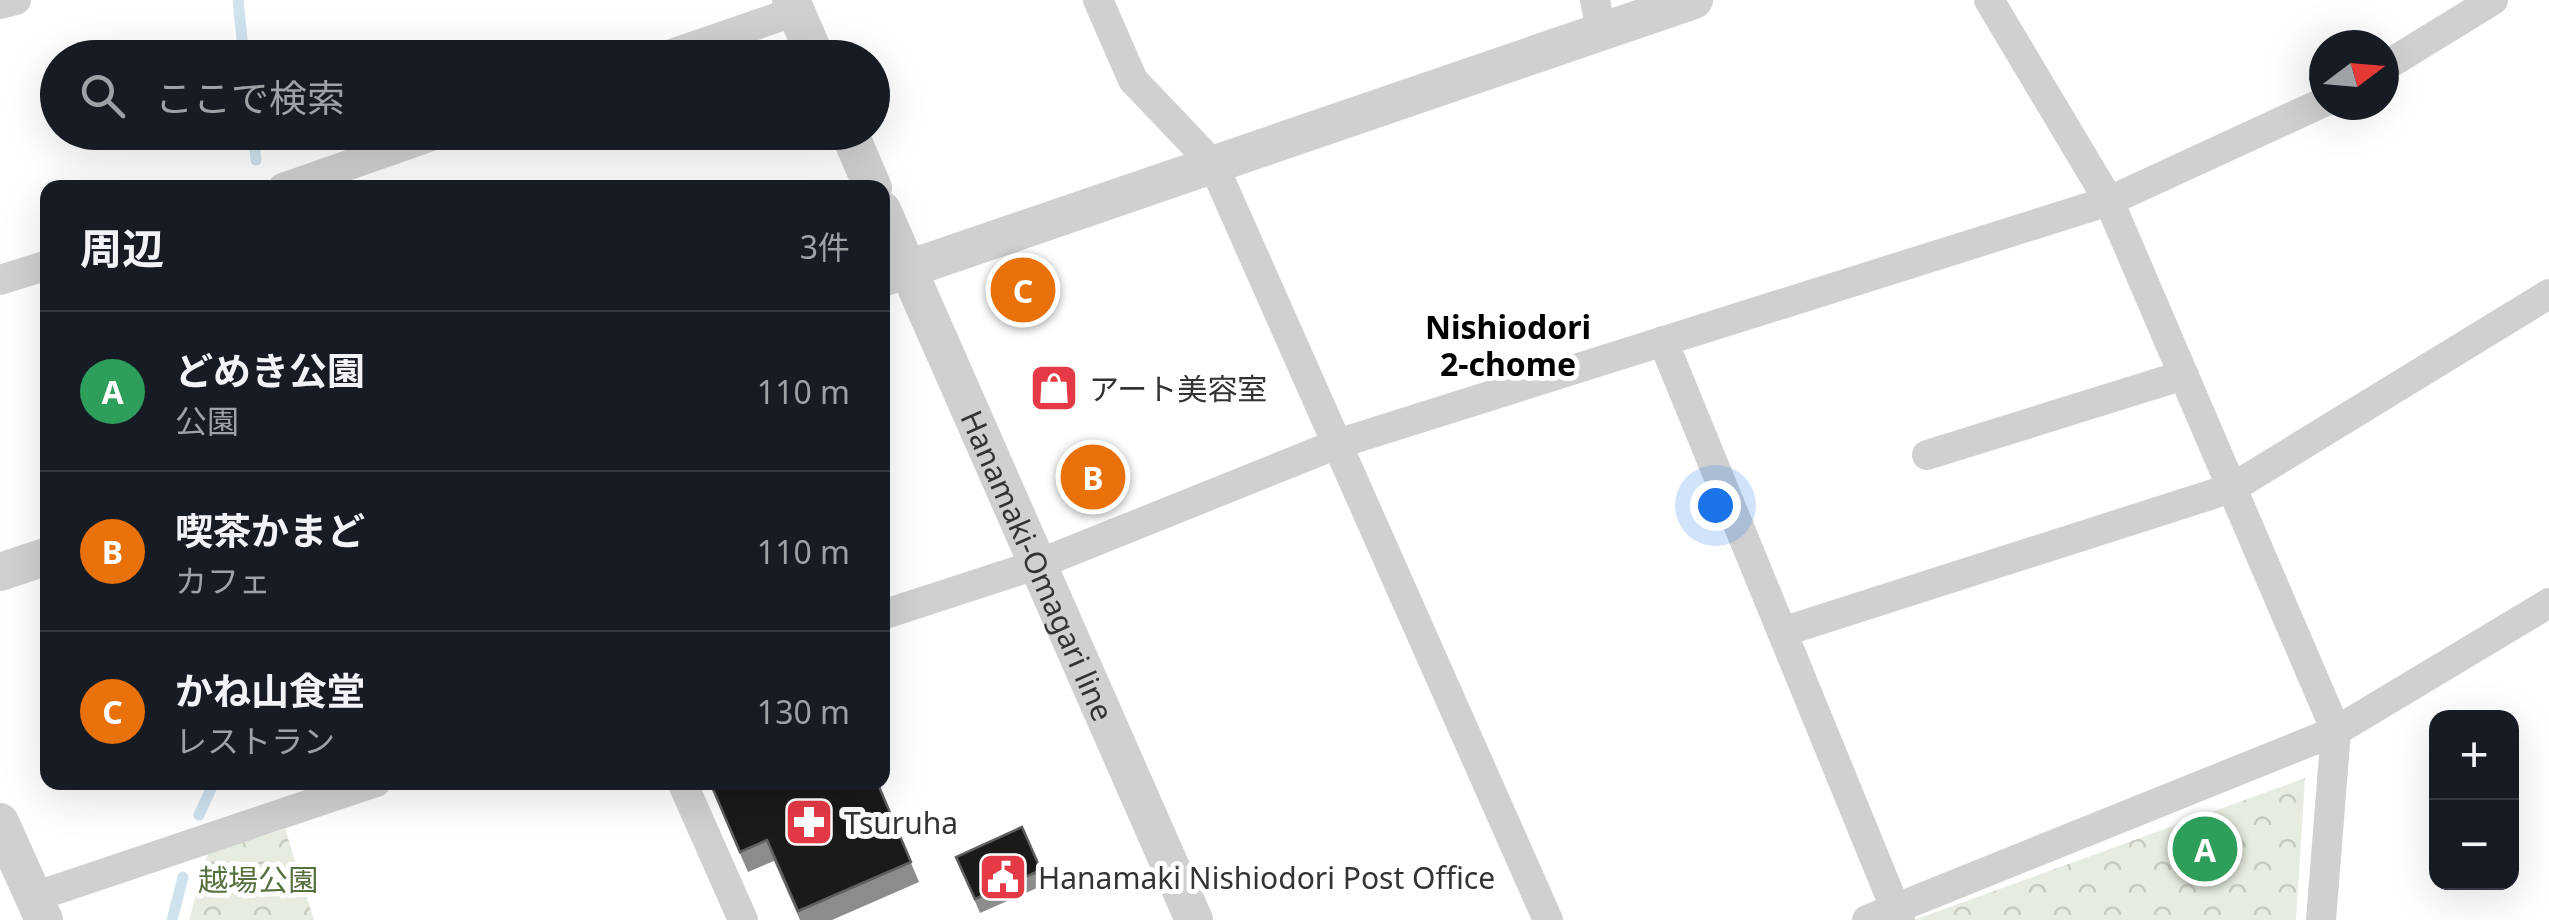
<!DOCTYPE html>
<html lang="ja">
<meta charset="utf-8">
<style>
:root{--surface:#171b24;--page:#242831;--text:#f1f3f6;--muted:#9ea1a6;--line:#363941;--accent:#e63946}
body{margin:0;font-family:"Noto Sans","Noto Sans JP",sans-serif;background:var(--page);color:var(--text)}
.controls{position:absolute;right:30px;bottom:30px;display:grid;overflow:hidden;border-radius:20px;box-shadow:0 10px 40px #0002}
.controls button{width:90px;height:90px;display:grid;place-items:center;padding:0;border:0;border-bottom:2px solid var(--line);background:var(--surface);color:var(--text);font:50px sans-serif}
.compass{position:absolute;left:2309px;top:30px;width:90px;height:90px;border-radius:50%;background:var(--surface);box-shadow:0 10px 40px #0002;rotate:74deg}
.you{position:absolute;left:1715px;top:505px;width:35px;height:35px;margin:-25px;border:8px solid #fff;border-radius:50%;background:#1a73e8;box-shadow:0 0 0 15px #1a73e833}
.badge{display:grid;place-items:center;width:65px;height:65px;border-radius:50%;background:var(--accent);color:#fff;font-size:32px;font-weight:700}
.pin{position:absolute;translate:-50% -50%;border:5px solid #fff;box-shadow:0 2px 10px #0006}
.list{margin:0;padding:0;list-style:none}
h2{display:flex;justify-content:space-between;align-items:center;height:130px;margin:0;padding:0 40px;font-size:42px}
h2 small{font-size:32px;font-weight:400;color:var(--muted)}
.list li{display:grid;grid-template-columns:65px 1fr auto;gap:30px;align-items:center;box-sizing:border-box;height:160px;padding:0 40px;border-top:2px solid var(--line)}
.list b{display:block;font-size:38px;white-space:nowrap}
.list p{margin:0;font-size:32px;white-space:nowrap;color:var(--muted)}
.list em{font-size:32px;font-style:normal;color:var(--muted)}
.icon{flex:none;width:55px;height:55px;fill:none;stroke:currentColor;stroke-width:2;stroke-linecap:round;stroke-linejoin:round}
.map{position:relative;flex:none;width:2549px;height:920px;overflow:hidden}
.search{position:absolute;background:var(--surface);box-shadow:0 10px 40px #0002;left:40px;top:40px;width:850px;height:110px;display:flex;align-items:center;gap:25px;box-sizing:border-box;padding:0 35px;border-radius:55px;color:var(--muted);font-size:38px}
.panel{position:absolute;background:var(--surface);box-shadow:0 10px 40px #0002;left:40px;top:180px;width:850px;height:610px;border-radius:20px}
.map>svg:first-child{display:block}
.park{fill:url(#park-crowns)}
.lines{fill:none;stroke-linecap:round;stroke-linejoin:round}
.stream{stroke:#cfe2ee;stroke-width:11}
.minor{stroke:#d0d0d0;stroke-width:30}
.tertiary{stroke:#d0d0d0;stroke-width:38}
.wall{fill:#8c8c8c}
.building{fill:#1a1a1a;stroke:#5f5f5f;stroke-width:2.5}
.labels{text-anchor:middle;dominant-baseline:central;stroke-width:10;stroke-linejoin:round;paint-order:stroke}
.poi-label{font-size:30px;fill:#333;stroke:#fff;text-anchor:start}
.street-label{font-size:30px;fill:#333;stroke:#fff}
.park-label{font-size:30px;fill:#56703f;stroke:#fff}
.neighbourhood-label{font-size:32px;font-weight:bold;fill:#000;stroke:#fff}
</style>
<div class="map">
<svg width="2549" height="920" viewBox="0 0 2549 920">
<defs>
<pattern id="park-crowns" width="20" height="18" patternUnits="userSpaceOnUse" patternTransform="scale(2.5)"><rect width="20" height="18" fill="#e6ecdf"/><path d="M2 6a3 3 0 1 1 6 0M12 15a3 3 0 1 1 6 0" fill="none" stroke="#c6cbc0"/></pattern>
</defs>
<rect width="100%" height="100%" fill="#fff"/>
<g class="park">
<polygon points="2305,778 2296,920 1914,920"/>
<polygon points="285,829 314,920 189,920 208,853"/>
</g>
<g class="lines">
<g class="stream">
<polyline points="238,0 244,58"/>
<polyline points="253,132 256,160"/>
<polyline points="199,815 214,782"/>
<polyline points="172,920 183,877"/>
</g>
<g class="minor">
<polyline points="1098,0 1133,80 1213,164 1548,920"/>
<polyline points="1595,0 1601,31"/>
<polyline points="1989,0 2109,201 2336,731 2321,920"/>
<polyline points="0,4 16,0"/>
<polyline points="660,58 796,11"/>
<polyline points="2384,67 2493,0"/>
<polyline points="283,188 443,132"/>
<polyline points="0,280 48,265"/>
<polyline points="1663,341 1900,920"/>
<polyline points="1927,455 2184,375"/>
<polyline points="882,615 1036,565 1337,444 2109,201 2324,102"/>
<polyline points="1782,632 2232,488 2549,294"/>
<polyline points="682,782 743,920"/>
<polyline points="34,897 376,782"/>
<polyline points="1867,920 2336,731 2549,603"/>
</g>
<g class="tertiary">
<polyline points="791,0 816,58"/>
<polyline points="849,132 873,188"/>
<path id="s1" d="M882 210 1194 920"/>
<polyline points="882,278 1694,0"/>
<polyline points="0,572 48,556"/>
<polyline points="0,822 44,920"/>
</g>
</g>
<g class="wall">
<polygon points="709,782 877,782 919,882 832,920 800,920 774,861 748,872"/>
<polygon points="956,857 1041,870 1046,884 980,913"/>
</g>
<g class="building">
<polygon points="710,782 877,782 911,862 798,911 767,840 740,852"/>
<polygon points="1022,827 1041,870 975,899 956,857"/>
</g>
<defs>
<g id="shop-square" transform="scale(2.5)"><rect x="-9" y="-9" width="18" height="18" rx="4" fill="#e63946" stroke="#fff"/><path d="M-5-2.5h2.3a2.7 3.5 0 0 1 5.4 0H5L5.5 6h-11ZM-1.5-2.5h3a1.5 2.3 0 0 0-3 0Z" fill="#fff"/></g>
<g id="pharmacy-square" transform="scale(2.5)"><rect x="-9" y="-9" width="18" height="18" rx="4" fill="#e63946" stroke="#fff"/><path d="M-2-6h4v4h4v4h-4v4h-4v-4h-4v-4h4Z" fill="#fff"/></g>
<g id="civic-square" transform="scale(2.5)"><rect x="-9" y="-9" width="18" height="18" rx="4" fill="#e63946" stroke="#fff"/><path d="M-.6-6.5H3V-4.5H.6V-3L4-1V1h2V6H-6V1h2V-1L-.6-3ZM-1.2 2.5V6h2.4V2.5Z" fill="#fff"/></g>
</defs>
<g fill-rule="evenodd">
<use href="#shop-square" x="1054" y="388"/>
<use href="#pharmacy-square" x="809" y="822"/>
<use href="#civic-square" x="1003" y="877"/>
</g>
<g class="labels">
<g class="poi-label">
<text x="1089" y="388">アート美容室</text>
<text x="844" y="822">Tsuruha</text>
<text x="1038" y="877">Hanamaki Nishiodori Post Office</text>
</g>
<g class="street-label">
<text stroke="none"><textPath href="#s1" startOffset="388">Hanamaki-Omagari line</textPath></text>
</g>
<g class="park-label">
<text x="258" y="879">越場公園</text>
</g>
<g class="neighbourhood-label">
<text x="1508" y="326">Nishiodori<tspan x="1508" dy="37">2-chome</tspan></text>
</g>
</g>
</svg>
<div class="controls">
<button>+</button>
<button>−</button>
</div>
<svg class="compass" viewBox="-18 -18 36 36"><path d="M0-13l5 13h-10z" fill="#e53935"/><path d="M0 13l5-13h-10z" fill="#9ea1a6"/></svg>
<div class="you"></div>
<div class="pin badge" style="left:2205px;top:849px;background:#2e9e5b">A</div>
<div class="pin badge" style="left:1093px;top:477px;background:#e8710a">B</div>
<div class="pin badge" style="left:1023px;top:290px;background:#e8710a">C</div>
<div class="search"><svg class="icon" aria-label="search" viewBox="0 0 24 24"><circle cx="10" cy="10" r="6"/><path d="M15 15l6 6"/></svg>ここで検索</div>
<section class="panel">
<h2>周辺<small>3件</small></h2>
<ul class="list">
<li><span class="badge" style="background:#2e9e5b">A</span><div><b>どめき公園</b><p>公園</p></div><em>110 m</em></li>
<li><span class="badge" style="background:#e8710a">B</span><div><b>喫茶かまど</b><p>カフェ</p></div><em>110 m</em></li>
<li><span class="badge" style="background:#e8710a">C</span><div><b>かね山食堂</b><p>レストラン</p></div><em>130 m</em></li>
</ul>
</section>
</div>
